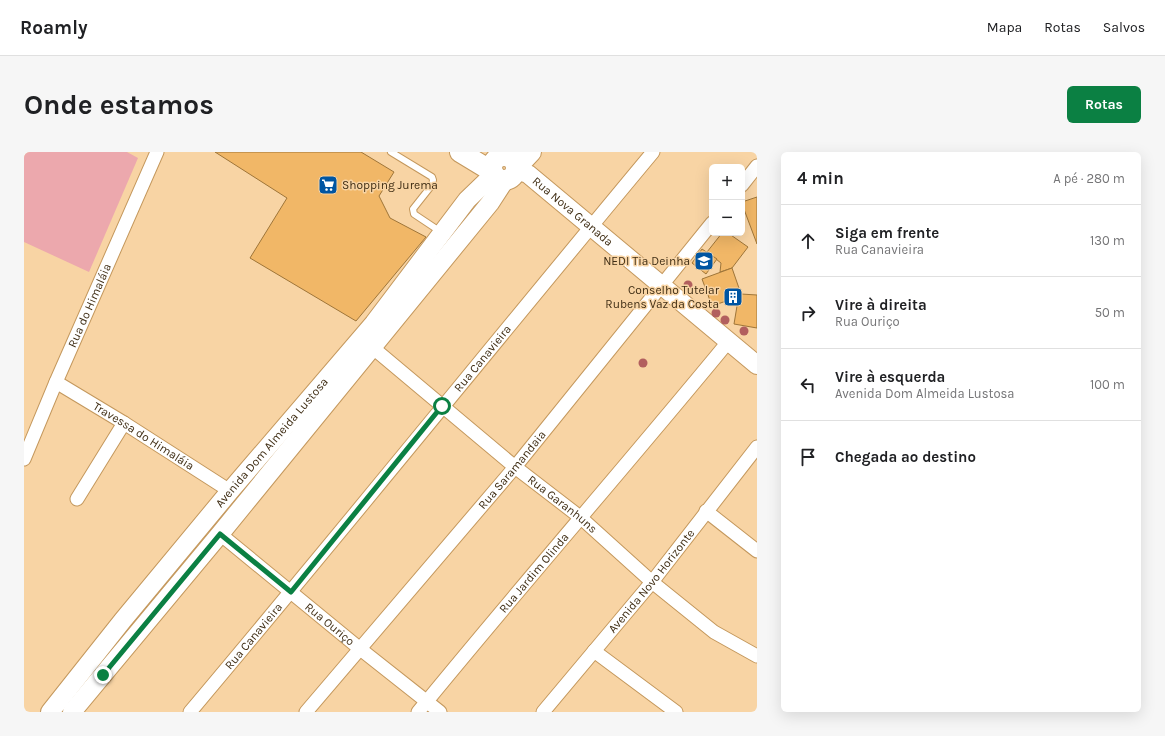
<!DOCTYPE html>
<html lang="pt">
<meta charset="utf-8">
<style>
:root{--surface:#fff;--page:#f6f6f6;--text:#202124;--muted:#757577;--line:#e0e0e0;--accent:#0b8043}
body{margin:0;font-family:Karla,sans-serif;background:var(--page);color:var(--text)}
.controls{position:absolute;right:12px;top:12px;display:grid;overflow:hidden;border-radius:6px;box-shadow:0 4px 16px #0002}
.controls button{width:36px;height:36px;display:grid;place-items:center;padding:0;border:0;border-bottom:1px solid var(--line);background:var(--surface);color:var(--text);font:20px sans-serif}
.stop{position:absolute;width:12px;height:12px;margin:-9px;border:3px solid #0b8043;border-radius:50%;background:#fff}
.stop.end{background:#0b8043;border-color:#fff;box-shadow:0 1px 4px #0008}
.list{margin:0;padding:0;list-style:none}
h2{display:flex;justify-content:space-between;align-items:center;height:52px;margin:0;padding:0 16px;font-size:17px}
h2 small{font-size:13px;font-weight:400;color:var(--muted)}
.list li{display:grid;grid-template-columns:26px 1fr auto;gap:12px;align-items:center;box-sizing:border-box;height:72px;padding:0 16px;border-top:1px solid var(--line)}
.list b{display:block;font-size:15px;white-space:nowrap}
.list p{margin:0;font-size:13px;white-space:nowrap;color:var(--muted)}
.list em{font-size:13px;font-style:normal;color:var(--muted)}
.icon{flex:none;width:22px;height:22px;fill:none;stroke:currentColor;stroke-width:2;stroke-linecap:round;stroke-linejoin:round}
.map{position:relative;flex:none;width:733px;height:560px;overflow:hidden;border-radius:6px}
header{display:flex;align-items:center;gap:24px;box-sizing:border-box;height:56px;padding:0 20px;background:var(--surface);border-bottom:1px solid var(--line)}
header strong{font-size:19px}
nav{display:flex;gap:22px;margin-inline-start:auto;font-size:14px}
.intro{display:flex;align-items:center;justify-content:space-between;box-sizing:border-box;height:96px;padding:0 24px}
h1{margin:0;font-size:28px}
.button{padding:10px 18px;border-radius:6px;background:var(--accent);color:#fff;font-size:14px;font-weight:700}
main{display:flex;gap:24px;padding:0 24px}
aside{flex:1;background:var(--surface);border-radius:6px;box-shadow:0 4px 16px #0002}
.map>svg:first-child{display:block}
.green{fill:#eca8ad}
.building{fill:#f1b767;stroke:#9e7539}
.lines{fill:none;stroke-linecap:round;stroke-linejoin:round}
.lane-casing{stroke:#c4985d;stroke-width:8}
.street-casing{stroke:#c4985d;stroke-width:15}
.secondary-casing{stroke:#c4985d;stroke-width:20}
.primary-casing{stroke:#c4985d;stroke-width:22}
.lane{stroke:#fff;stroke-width:6}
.street{stroke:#fff;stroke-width:13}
.secondary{stroke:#fff;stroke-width:18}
.primary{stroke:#fff;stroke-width:20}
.tree{fill:#b25f5e}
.route{stroke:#0b8043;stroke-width:5}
.labels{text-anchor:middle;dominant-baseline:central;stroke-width:3;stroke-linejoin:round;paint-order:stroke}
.poi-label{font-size:12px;fill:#3f2d14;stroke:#f8d4a4;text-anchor:end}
.street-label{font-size:12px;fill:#3f2d14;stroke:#f8d4a4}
</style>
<header>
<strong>Roamly</strong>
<nav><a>Mapa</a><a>Rotas</a><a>Salvos</a></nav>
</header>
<div class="intro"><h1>Onde estamos</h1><a class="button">Rotas</a></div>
<main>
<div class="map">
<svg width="733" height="560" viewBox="0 0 733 560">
<rect width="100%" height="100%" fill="#f8d4a4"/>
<polygon class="green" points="0,0 103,0 114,6 65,120 0,90"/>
<g class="building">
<polygon points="191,0 337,0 370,20 355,44 366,66 402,85 332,169 226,106 263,46"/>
<polygon points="733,45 733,92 718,52 718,50"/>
<polygon points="698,81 704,81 724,95 708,116 696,120 697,111 683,100"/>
<polygon points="678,97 693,107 682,122 668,111"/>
<polygon points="708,116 717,142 733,143 733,176 710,172 713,154 705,148 688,154 678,127"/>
</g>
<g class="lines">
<g class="lane-casing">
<polyline id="lane" points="367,0 408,25 409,28 408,33 389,57 390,62 417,80"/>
</g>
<g class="street-casing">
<g id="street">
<polyline points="718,33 733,14"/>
<path id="s1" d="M348 195 491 315 556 365 628 430 690 480 733 504"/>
<path id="s2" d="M32 230 100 271 206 339"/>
<path id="s3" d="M0 307 32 230 133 0"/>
<polyline points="53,347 100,271"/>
<polyline points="682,359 733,399"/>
<path id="s4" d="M196 382 335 496 416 560"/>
<polyline points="570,499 652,560"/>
<path id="s5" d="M166 560C322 375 474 186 629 0"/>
<path id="s6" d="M282 560 491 315 688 71"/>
<path id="s7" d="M394 560C496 435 602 314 704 190"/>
<path id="s8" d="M519 560 628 430 733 295"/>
</g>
</g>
<g class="secondary-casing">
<g id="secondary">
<path id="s9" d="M492 18 504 22 733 213"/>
<path id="s10" d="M26 560 99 468 206 339 350 171 443 48 470 22"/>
<polyline points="48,560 196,382 466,51 481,28"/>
</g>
</g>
<g class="primary-casing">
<g id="primary">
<polyline points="436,0 469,20"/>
<circle cx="480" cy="16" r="12"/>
<polyline points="492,16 507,0"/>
</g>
</g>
<use href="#lane" class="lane"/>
<use href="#street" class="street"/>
<use href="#secondary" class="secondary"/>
<use href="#primary" class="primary"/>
</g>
<g class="tree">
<circle cx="664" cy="133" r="4.5"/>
<circle cx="692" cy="161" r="4.5"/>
<circle cx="701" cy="168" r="4.5"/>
<circle cx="720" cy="179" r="4.5"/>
<circle cx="619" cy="211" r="4.5"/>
</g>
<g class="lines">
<polyline class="route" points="79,523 196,382 267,440 418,254"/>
</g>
<defs>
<g id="supermarket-square" transform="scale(1)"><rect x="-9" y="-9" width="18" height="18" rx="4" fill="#0055a2" stroke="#f8d4a4"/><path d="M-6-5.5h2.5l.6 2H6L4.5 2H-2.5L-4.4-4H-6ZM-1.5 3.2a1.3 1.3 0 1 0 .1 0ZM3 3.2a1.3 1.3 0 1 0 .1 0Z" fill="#fff"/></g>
<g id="school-square" transform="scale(1)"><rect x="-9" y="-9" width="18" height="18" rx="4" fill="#0055a2" stroke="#f8d4a4"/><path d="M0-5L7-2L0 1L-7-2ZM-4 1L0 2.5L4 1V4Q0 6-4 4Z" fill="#fff"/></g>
<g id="building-square" transform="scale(1)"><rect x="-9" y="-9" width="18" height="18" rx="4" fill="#0055a2" stroke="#f8d4a4"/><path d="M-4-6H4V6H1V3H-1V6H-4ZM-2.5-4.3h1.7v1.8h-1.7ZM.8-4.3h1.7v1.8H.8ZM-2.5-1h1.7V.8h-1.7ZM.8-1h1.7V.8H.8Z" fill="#fff"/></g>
</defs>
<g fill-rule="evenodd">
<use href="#supermarket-square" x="304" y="33"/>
<use href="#school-square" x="680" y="109"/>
<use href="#building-square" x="709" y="145"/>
</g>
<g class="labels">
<g class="poi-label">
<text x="318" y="33" text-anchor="start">Shopping Jurema</text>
<text x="666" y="109">NEDI Tia Deinha</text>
<text x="695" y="138">Conselho Tutelar<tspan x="695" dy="14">Rubens Vaz da Costa</tspan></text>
</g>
<g class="street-label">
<text stroke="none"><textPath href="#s9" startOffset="71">Rua Nova Granada</textPath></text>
<text stroke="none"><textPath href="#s3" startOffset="167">Rua do Himaláia</textPath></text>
<text stroke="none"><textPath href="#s5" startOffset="459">Rua Canavieira</textPath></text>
<text stroke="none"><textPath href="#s2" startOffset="103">Travessa do Himaláia</textPath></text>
<text stroke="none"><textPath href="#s10" startOffset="349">Avenida Dom Almeida Lustosa</textPath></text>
<text stroke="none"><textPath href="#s6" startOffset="318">Rua Saramandaia</textPath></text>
<text stroke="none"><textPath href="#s1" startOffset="247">Rua Garanhuns</textPath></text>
<text stroke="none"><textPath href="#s7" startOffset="181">Rua Jardim Olinda</textPath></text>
<text stroke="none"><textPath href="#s8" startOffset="170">Avenida Novo Horizonte</textPath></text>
<text stroke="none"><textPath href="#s4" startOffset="142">Rua Ouriço</textPath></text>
<text stroke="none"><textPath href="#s5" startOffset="99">Rua Canavieira</textPath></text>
</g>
</g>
</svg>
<div class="controls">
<button>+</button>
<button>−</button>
</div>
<div class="stop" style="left:418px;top:254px"></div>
<div class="stop end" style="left:79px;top:523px"></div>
</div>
<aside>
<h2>4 min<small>A pé · 280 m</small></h2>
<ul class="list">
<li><svg class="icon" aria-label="ahead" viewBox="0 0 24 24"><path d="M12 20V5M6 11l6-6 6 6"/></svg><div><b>Siga em frente</b><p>Rua Canavieira</p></div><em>130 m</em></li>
<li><svg class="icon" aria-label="right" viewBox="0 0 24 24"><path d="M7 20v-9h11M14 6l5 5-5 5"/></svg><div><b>Vire à direita</b><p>Rua Ouriço</p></div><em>50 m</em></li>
<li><svg class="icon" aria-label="left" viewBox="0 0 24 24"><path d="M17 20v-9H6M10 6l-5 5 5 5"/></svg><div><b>Vire à esquerda</b><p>Avenida Dom Almeida Lustosa</p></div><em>100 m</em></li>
<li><svg class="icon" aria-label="arrive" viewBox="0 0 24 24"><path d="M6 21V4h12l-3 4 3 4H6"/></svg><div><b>Chegada ao destino</b></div></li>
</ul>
</aside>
</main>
